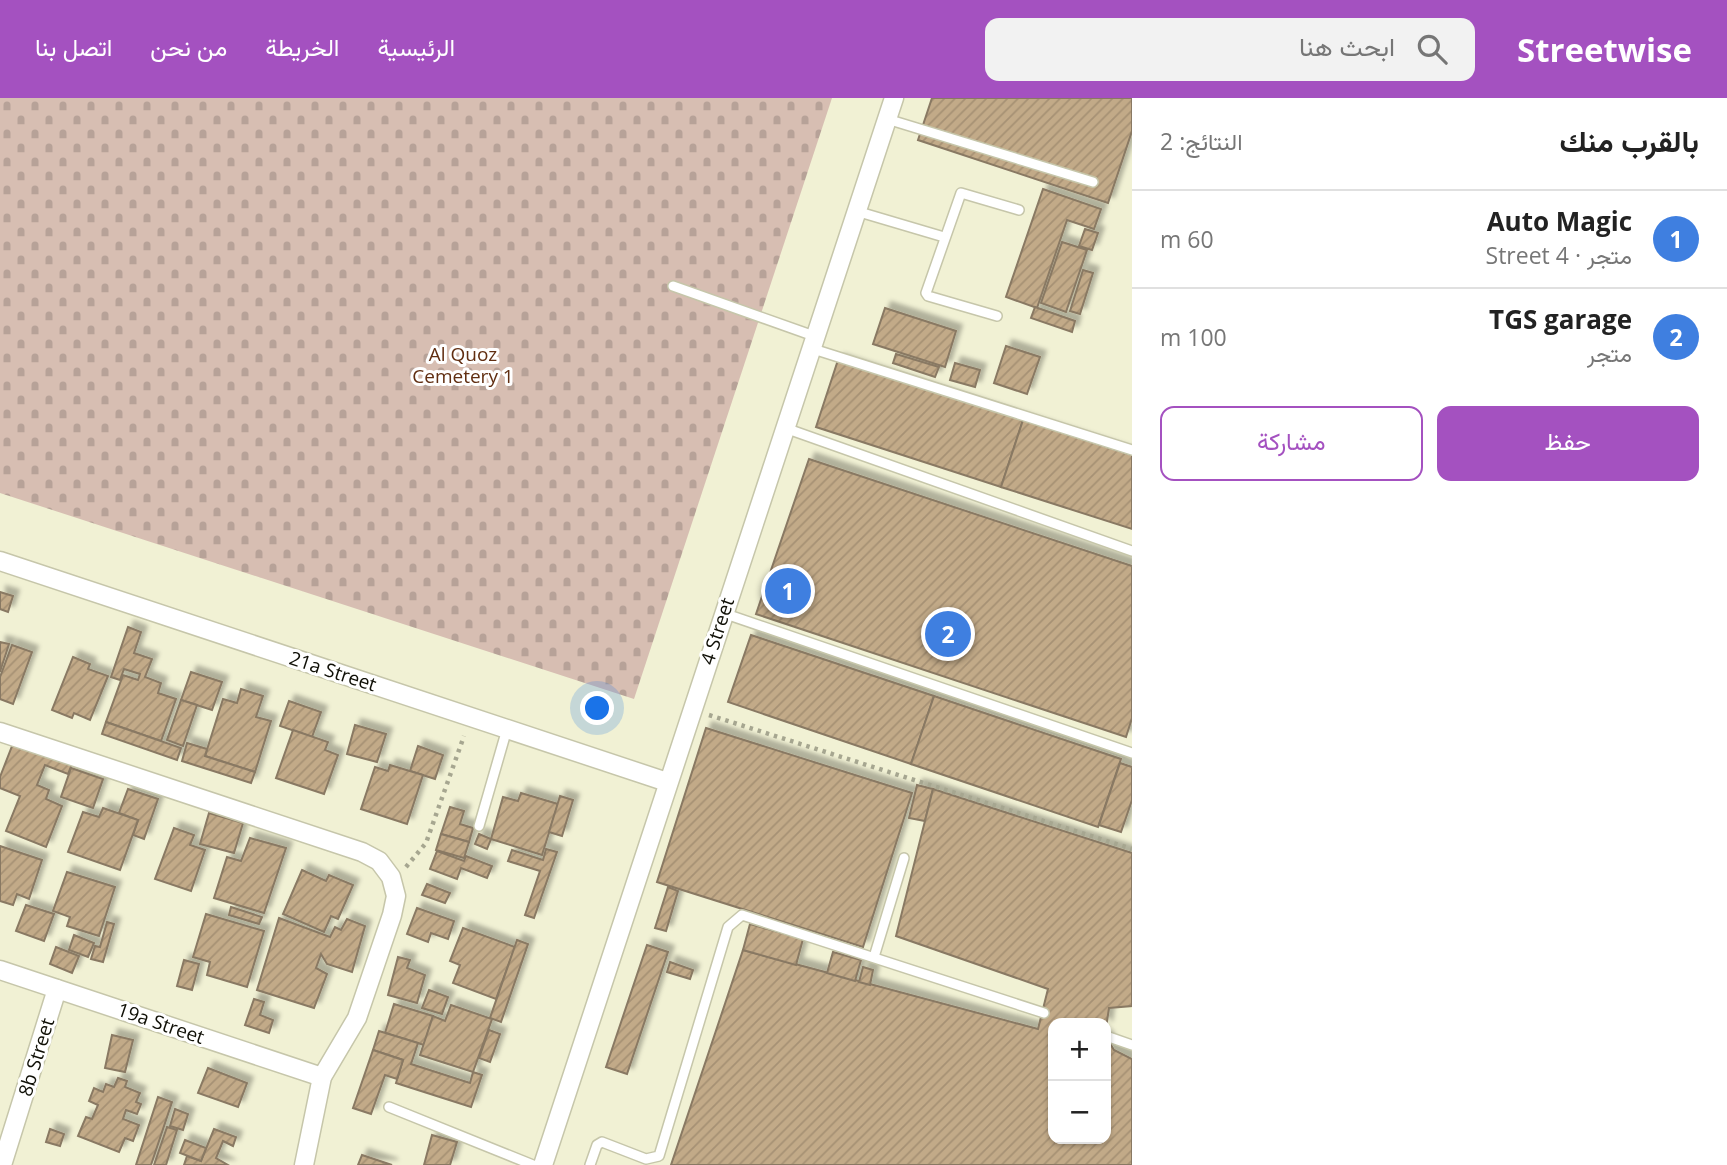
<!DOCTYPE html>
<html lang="ar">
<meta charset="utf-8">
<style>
:root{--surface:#fff;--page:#f2f2f2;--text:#222;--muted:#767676;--line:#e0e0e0;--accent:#a451c0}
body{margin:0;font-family:"Open Sans",Vazirmatn,sans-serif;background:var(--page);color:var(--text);direction:rtl}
.controls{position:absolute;right:21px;bottom:21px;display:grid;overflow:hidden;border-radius:14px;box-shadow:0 2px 5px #0004}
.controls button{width:63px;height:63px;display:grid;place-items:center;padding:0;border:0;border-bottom:2px solid var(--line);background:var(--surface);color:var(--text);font:35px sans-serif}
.you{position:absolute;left:598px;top:611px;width:24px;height:24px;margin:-18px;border:5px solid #fff;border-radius:50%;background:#1a73e8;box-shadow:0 0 0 10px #1a73e833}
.badge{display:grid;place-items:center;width:46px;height:46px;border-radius:50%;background:var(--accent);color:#fff;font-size:23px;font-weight:700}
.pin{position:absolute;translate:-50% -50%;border:4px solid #fff;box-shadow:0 2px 7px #0006}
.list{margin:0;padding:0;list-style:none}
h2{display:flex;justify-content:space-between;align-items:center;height:91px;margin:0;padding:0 28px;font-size:30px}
h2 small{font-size:23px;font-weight:400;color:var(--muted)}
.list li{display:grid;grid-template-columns:46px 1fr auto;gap:21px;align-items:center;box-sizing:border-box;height:98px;padding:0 28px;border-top:2px solid var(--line)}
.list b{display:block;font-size:26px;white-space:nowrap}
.list p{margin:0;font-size:23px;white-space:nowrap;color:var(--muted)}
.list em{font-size:23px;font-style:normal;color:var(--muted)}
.actions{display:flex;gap:14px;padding:21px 28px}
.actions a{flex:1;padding:16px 0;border:2px solid var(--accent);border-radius:14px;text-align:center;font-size:24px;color:var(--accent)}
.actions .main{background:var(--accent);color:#fff}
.icon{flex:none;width:38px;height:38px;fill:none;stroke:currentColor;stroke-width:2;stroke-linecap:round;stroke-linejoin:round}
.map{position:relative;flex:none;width:1132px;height:1067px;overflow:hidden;direction:ltr}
header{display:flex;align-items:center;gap:42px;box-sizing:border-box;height:98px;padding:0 35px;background:var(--accent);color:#fff}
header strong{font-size:33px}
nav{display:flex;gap:38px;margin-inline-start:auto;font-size:24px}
.search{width:490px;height:63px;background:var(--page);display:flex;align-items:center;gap:18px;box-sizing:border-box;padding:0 24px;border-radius:14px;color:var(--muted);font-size:26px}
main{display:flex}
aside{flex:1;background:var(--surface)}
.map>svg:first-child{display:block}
.cemetery{fill:url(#cemetery-stones)}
.building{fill:url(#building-hatch);stroke:#897963;stroke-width:2;filter:url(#shadow)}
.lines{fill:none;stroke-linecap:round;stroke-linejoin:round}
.service-casing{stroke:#c6c6aa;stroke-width:12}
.minor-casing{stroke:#c6c6aa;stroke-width:21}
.path{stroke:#a6a690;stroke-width:4.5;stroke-dasharray:3.5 5;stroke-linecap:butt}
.service{stroke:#fff;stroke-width:9}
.minor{stroke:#fff;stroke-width:18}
.labels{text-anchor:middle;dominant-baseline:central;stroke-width:6;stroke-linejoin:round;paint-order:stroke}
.park-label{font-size:19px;fill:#612e11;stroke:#fff}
.street-label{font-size:19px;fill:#0f0f06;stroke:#fff}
</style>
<header>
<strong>Streetwise</strong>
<div class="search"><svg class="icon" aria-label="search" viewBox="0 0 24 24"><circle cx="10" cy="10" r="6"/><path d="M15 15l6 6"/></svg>ابحث هنا</div>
<nav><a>الرئيسية</a><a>الخريطة</a><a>من نحن</a><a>اتصل بنا</a></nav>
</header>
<main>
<aside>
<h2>بالقرب منك<small>النتائج: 2</small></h2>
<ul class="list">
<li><span class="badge" style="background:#3f7fe0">1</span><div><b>Auto Magic</b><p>متجر · 4 Street</p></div><em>60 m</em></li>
<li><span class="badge" style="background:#3f7fe0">2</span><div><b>TGS garage</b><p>متجر</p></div><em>100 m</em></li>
</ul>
<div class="actions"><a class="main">حفظ</a><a>مشاركة</a></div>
</aside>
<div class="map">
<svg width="1132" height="1067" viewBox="0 0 1132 1067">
<defs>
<pattern id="cemetery-stones" width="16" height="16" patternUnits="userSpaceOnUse" patternTransform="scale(1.75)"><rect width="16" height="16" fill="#d7beb2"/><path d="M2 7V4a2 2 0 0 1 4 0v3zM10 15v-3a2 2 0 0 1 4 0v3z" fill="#b7a298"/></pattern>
<pattern id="building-hatch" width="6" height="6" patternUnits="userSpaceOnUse" patternTransform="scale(1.75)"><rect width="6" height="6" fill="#c2aa88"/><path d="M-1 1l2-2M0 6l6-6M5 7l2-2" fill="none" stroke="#a69174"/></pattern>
<filter id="shadow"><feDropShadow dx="6" dy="-6" stdDeviation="2" flood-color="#0004"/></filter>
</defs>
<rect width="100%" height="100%" fill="#f1f1d4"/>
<polygon class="cemetery" points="0,0 832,0 634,601 0,395"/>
<g class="building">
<polygon points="932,0 1132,0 1132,33 1108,105 918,42"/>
<polygon points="1043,91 1101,111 1094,131 1067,122 1037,210 1006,199"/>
<polygon points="1085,131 1098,135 1092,152 1079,148"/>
<polygon points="1062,144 1087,152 1066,214 1041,205"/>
<polygon points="1083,172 1093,175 1080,216 1070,213"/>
<polygon points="1035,209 1075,223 1072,234 1031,220"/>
<polygon points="885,210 956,233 945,269 873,246"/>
<polygon points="1006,248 1040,259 1027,296 994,285"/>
<polygon points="896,256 939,269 935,279 893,265"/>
<polygon points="838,262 1023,322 1001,389 816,329"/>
<polygon points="955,265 980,272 975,289 950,282"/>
<polygon points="1023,322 1132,357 1132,431 1001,389"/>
<polygon points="809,361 1132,468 1132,620 1126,639 756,516"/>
<polygon points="0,494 13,498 8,514 0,511"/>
<polygon points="128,529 141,534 134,555 152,561 145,579 161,585 158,595 176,601 161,643 106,624 123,577 138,582 140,576 124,571 120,582 111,579"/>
<polygon points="751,537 934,598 911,666 728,604"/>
<polygon points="0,544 9,546 0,574"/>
<polygon points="12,547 32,554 13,606 0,601 0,579"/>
<polygon points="73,559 90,566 88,571 108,578 90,622 74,615 72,620 52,612"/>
<polygon points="191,574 222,584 212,612 181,602"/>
<polygon points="241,591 263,598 256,619 271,623 255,674 205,658 223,601 237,605"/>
<polygon points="934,598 1121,661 1098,729 911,666"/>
<polygon points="181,602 197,607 183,648 167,642"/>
<polygon points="289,603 321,614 312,639 280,628"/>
<polygon points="106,624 181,650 177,662 102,636"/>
<polygon points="355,627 386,636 377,664 347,656"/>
<polygon points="706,630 912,695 863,849 657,784"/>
<polygon points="293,632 328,644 325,652 338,657 324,696 276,680"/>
<polygon points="14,643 72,666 68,676 45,667 37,687 49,692 46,701 62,708 46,749 6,733 20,698 0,690 0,679"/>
<polygon points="187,645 207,651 205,658 255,674 251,685 182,663"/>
<polygon points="418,648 443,657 435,681 410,673"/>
<polygon points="1120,665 1132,669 1132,702 1121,734 1099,727"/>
<polygon points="390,667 423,677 407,726 361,711 375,669 388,673"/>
<polygon points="71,670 103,681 93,710 61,699"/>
<polygon points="917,687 933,691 925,723 909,720"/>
<polygon points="128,691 158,701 144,741 133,737 138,722 119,715"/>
<polygon points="933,691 1132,755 1132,908 1109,910 1106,930 1106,925 1053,925 1053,1041 1106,1041 1106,939 1114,952 1132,961 1132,1067 671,1067 743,852 1038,931 1048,891 896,838"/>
<polygon points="521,695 558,706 542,757 491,741 503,699 518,703"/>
<polygon points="560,698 573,702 562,738 549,734"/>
<polygon points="450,709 464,713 460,726 473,730 469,744 441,736"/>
<polygon points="103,710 138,722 120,772 68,754 83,714 99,719"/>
<polygon points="209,715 243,725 234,755 200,746"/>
<polygon points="174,730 194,737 190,747 205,752 191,793 155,781"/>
<polygon points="441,736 469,744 464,760 436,752"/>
<polygon points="479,736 491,741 487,751 475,746"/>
<polygon points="250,740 286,750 264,815 214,800 227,759 241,763"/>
<polygon points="0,748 42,762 29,801 17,796 13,807 0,803"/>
<polygon points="546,751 557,754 534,820 525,817 540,773 508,763 512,752 543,762"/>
<polygon points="437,753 464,763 466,758 492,768 487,780 461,770 457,781 430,771"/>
<polygon points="302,772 326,783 329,777 353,787 338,821 331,818 324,834 283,816"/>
<polygon points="67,774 115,789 99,838 67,828 70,819 53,813"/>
<polygon points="427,786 450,795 445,805 422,797"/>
<polygon points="668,789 678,793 666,833 655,830"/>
<polygon points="26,807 54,816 44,843 16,833"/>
<polygon points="231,809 262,819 259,826 229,817"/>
<polygon points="417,810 454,823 448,841 431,835 428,844 407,836"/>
<polygon points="206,816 264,833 247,889 207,877 210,864 193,859"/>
<polygon points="279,820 330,839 335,829 341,832 347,821 365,828 352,874 327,866 321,856 316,870 327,876 314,910 257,892"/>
<polygon points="107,824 114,826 103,864 91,861 95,848 100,849"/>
<polygon points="750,826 803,841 796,867 743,852"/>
<polygon points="463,830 515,849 496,901 453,885 460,867 450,863"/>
<polygon points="74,837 94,845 88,859 69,852"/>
<polygon points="517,842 528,846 501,924 490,920"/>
<polygon points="647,847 668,854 627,976 606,969"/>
<polygon points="56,849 79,858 72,875 50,866"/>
<polygon points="833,854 861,862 855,883 827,875"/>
<polygon points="398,859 410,862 407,870 425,877 417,905 388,897"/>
<polygon points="184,862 199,866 192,892 177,888"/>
<polygon points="670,864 693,872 690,881 667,874"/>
<polygon points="863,869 873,872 870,887 859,884"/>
<polygon points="429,892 448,899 442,916 422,910"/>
<polygon points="254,901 264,904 260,917 273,922 269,935 245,927"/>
<polygon points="394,906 433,918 424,947 385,935"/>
<polygon points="451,907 492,921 473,974 420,957 433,918 445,923"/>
<polygon points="489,932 500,936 490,964 479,960"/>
<polygon points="379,933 418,945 411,966 470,985 473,974 482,977 471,1009 396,985 403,962 373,952"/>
<polygon points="112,937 133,942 125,974 105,970"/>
<polygon points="373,952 403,962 397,981 385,977 371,1016 353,1010"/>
<polygon points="208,970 247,985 238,1009 198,995"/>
<polygon points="118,980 127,983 125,989 140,995 136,1004 141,1006 137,1016 126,1012 123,1021 139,1027 133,1043 125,1040 119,1054 78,1038 86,1019 92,1021 98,1007 89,1003 94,990 103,994 106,986 114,989"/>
<polygon points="158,999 172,1004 151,1067 136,1067"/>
<polygon points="175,1011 188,1016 183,1032 170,1028"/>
<polygon points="167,1029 177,1032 166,1067 154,1067"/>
<polygon points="50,1031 64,1036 60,1048 46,1044"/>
<polygon points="214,1031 236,1039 233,1048 223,1043 216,1060 228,1067 184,1067 187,1058 201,1063"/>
<polygon points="432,1037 457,1044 450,1067 424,1067"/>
<polygon points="185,1042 206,1050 201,1063 180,1055"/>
<polygon points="362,1057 392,1067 358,1067"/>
</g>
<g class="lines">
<g class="service-casing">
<g id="service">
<polyline points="887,21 1093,84"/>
<polyline points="856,113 944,139"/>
<polyline points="673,188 814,238"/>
<polyline points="997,218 928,198 926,195 961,95 1019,112"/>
<polyline points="810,250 1132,352"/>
<polyline points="785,330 1132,453"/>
<polyline points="723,515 1132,655"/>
<polyline points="479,728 507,631"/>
<polyline points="874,859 904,760"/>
<polyline points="1106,938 1132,947"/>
<polyline points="389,1009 533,1067"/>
<polyline points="590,1067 597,1047 602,1044 646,1061 659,1058 728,829 742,817 1044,915"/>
</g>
</g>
<g class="minor-casing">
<g id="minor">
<polyline points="0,463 667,684"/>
<polyline points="0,634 362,754 379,763 391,779 396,798 392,817 357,920 322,979 304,1067"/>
<polyline points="0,872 322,979"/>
<polyline points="2,1067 57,891"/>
<polyline points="543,1067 894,0"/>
</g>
</g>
<g class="path">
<polyline points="709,617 1132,751"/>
<polyline points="406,769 426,745 464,638"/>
</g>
<use href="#service" class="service"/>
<use href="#minor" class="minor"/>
</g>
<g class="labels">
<g class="park-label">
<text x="463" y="256">Al Quoz<tspan x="463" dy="22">Cemetery 1</tspan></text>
</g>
<g class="street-label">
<text transform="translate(717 533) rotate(-72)">4 Street</text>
<text transform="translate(333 573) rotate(18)">21a Street</text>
<text transform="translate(161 925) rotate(19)">19a Street</text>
<text transform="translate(36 959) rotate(-73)">8b Street</text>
</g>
</g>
</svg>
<div class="controls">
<button>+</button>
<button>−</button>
</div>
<div class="you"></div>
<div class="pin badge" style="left:788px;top:493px;background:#3f7fe0">1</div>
<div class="pin badge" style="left:948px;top:536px;background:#3f7fe0">2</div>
</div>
</main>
